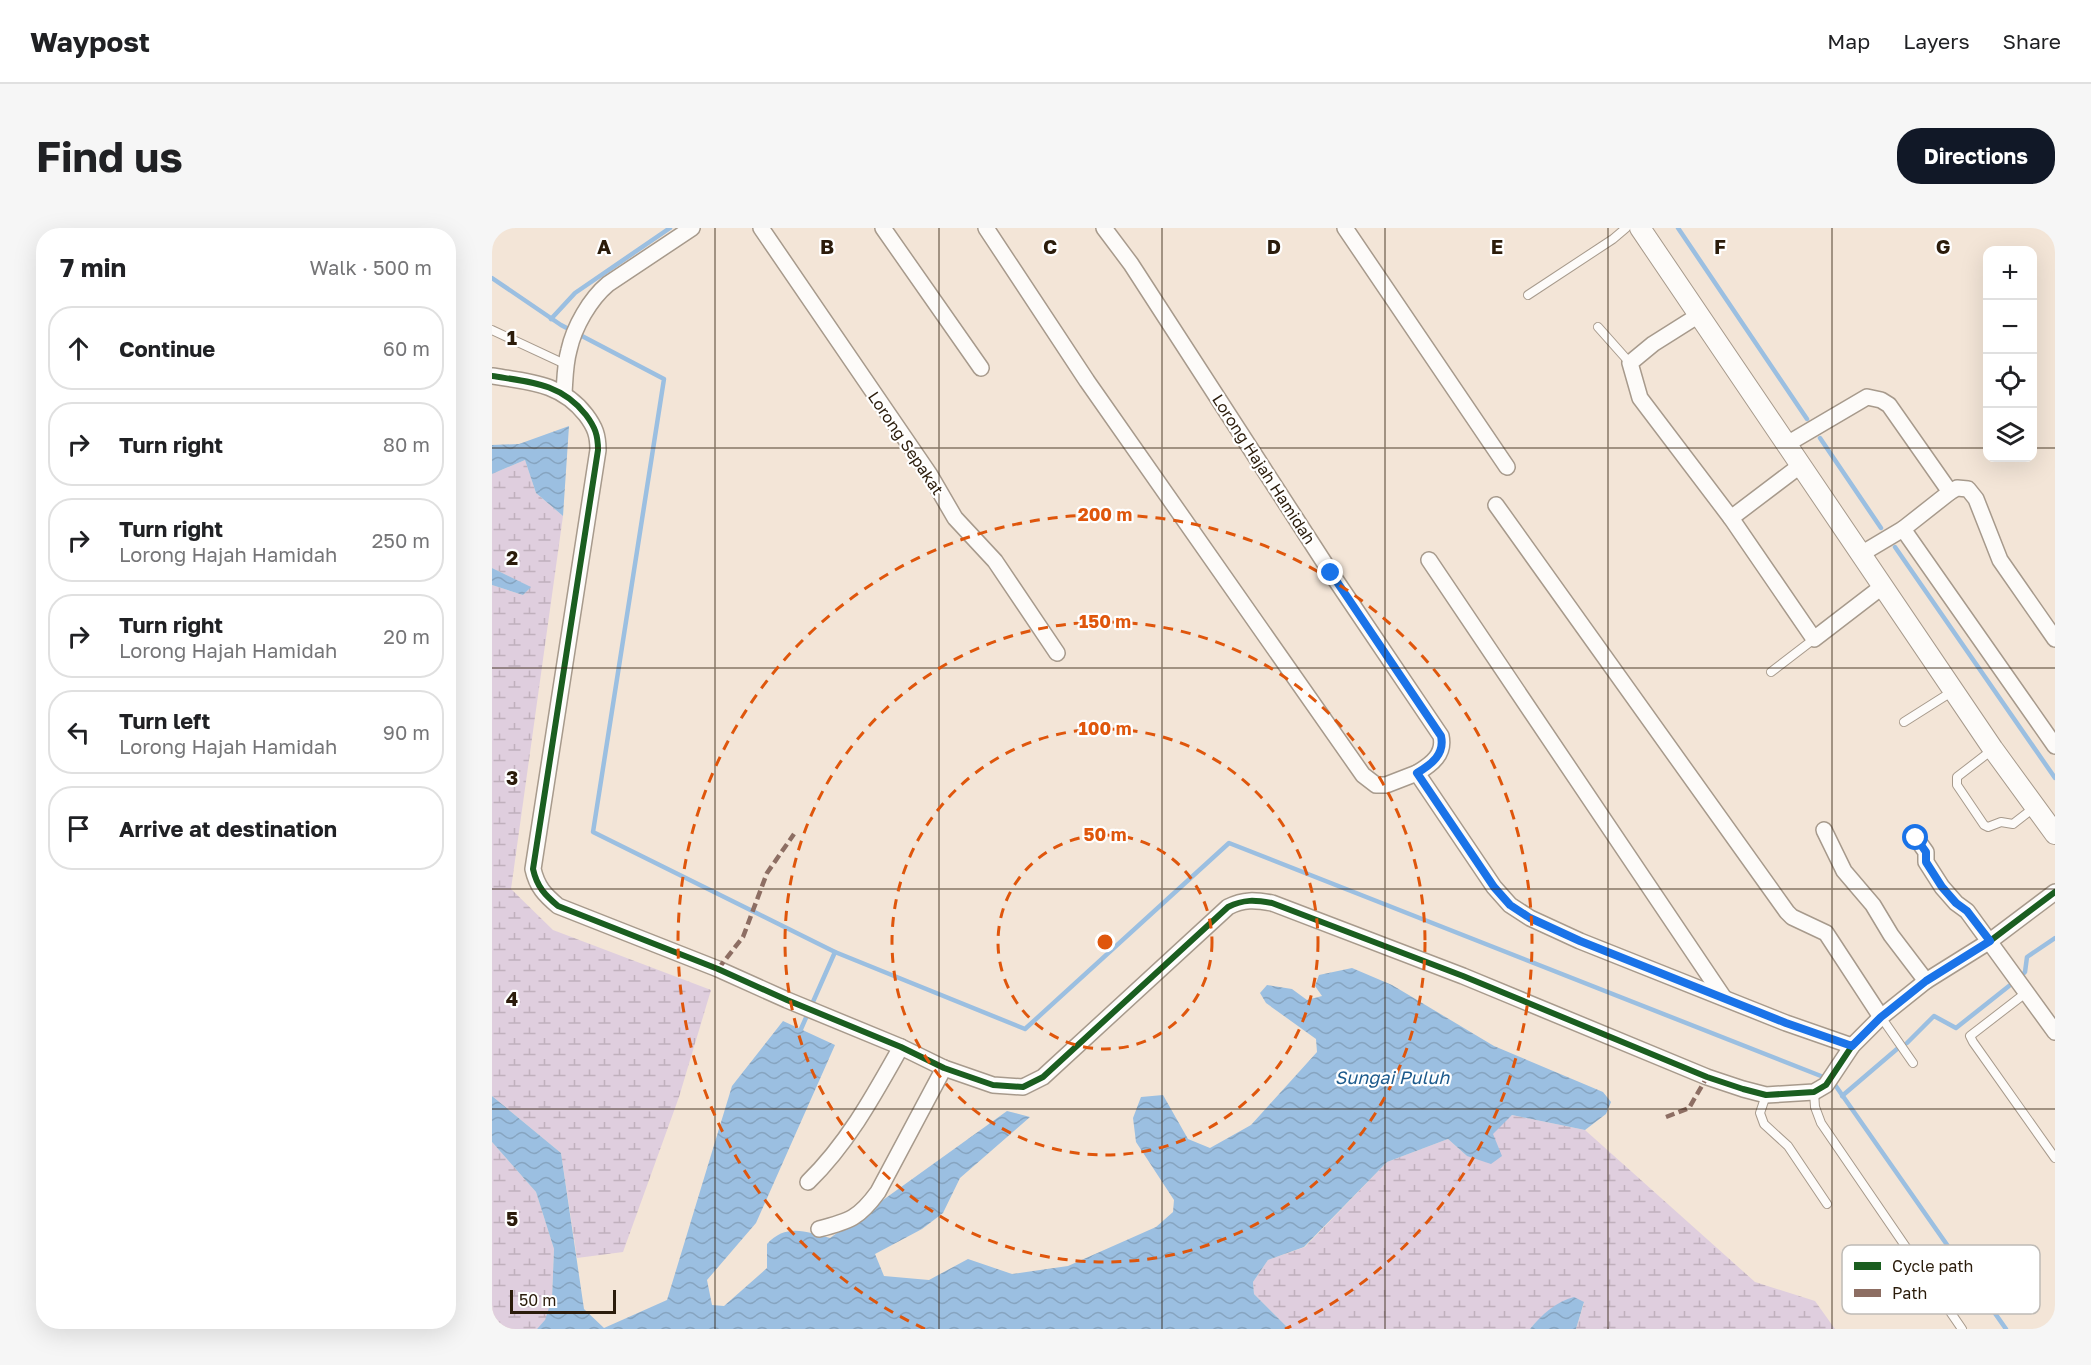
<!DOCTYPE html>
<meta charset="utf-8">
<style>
:root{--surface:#fff;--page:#f6f6f6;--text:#202124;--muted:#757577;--line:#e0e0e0;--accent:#111827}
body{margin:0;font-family:"Golos Text",sans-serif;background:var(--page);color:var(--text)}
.controls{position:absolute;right:18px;top:18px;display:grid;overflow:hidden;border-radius:12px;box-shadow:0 6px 24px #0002}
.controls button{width:54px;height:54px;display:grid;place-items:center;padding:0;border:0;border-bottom:2px solid var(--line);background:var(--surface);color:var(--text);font:30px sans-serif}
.scale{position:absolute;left:18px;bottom:15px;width:106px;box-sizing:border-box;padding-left:6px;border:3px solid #2b1c0b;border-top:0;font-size:16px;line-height:21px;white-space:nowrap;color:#2b1c0b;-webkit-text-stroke:4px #fff;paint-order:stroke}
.stop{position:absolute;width:18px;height:18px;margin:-14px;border:4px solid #1a73e8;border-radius:50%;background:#fff}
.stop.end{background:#1a73e8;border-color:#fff;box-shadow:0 2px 6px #0008}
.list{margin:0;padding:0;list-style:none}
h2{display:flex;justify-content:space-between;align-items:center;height:78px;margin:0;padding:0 24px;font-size:26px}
h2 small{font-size:20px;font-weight:400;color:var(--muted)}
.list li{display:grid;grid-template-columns:39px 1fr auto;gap:18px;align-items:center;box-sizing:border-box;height:84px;margin:0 12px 12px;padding:0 12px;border:2px solid var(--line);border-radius:24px}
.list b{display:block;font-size:22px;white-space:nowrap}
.list p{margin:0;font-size:20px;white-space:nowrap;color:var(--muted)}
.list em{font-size:20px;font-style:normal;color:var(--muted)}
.icon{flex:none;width:33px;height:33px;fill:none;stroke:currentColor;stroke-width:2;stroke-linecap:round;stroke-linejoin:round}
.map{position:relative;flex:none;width:1563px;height:1101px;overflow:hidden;border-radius:24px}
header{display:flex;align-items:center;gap:36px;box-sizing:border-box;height:84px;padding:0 30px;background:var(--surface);border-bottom:2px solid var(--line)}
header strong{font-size:28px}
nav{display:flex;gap:33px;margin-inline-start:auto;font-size:21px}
.intro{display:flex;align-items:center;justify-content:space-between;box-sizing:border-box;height:144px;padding:0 36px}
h1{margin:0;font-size:42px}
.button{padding:15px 27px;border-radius:24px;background:var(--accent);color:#fff;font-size:21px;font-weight:700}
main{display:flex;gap:36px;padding:0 36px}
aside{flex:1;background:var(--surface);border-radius:24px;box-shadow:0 6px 24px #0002}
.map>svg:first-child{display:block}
.wetland{fill:url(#wetland-marsh)}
.water{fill:url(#water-waves)}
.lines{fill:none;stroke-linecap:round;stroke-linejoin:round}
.stream{stroke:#9bbfe1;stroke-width:4.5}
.service-casing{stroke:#a79a8c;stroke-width:10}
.minor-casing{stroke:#a79a8c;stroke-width:18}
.tertiary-casing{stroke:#a79a8c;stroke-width:22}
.service{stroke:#fdfbf9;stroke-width:8}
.minor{stroke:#fdfbf9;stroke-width:15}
.tertiary{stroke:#fdfbf9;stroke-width:20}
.quiet{stroke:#8d6e63;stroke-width:4.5;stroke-dasharray:9 4.5;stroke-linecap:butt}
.cycleway-casing{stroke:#fff;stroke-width:10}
.cycleway{stroke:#1b5e20;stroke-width:6}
.route{stroke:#1a73e8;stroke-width:8}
.grid{fill:none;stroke:#2b1c0b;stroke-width:1.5;stroke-opacity:0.55}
.ring{fill:none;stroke:#df560c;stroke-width:3;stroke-dasharray:10 8}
.labels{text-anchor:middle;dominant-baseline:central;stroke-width:4.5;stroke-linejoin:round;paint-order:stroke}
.street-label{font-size:16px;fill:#2b1c0b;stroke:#fff}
.water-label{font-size:18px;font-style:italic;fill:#1c5a8c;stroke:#fff}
.key{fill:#fff;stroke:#bfbbb6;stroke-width:1.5}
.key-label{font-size:16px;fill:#2b1c0b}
.grid-label{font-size:20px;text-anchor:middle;font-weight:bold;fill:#2b1c0b;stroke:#fff;stroke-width:4.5;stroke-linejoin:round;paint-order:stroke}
.centre{fill:#df560c;stroke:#fff;stroke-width:3}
.ring-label{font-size:18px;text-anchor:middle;font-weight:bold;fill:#df560c;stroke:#fff;stroke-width:4.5;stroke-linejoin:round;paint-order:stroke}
</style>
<header>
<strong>Waypost</strong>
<nav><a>Map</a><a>Layers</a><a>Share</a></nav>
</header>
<div class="intro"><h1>Find us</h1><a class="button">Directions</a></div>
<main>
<aside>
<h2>7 min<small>Walk · 500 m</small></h2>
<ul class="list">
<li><svg class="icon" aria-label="ahead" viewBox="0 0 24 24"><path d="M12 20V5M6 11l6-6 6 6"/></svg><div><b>Continue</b></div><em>60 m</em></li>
<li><svg class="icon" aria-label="right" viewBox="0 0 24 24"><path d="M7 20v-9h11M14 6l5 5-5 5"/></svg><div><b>Turn right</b></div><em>80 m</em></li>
<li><svg class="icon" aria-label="right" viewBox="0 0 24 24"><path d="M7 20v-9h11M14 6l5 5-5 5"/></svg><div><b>Turn right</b><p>Lorong Hajah Hamidah</p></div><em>250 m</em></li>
<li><svg class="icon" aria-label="right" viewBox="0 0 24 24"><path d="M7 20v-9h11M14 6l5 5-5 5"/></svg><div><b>Turn right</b><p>Lorong Hajah Hamidah</p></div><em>20 m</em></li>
<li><svg class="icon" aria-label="left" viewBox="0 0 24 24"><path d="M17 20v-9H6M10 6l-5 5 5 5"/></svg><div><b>Turn left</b><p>Lorong Hajah Hamidah</p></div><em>90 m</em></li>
<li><svg class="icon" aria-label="arrive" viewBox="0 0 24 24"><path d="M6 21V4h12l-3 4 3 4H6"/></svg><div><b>Arrive at destination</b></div></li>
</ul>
</aside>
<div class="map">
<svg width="1563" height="1101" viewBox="0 0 1563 1101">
<defs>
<pattern id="wetland-marsh" width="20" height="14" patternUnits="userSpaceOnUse" patternTransform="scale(1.5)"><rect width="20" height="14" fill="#dfcede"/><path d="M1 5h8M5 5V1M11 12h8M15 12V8" fill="none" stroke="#c0b0bd"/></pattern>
<pattern id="water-waves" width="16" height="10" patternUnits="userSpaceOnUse" patternTransform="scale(1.5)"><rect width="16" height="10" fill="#9bbfe1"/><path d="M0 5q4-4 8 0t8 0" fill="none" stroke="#86a4c0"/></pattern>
</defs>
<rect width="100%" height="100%" fill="#f3e5d7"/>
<g class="wetland">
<polygon points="33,232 44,265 71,288 19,661 61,702 219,762 187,869 131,1024 85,1030 69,925 0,868 0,357 31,367 38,359 0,340 0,246"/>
<polygon points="1020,887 1093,902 1263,1054 1323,1073 1343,1101 1084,1101 1092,1075 1044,1094 1038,1101 797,1101 762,1066 761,1054 776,1032 813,1019 895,934 956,911 975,928"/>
<polygon points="0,914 44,964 62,1021 60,1070 53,1093 45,1101 0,1101"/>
</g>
<g class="water">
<polygon points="77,198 71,288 44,265 33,232 0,246 0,217 27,216"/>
<polygon points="0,340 39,359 31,367 0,357"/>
<path d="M860 740 900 757 1002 818 1111 864 1119 874 1114 886 1093 902 1020 887 1001 906 1010 928 999 936 975 928 956 911 895 934 812 1019 776 1032 761 1054 762 1066 797 1101H45L53 1092 60 1070 62 1021 44 964 0 914V868L69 925 92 1081 112 1100 175 1072 240 858 291 793 343 817 264 995 215 1052 220 1077 232 1078 275 1040V1016C294 995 315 1004 338 1010L515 883 538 889 468 950 451 985 430 1001 383 1026 392 1048 437 1052 476 1031 520 1046 576 1038 664 999 681 984 682 972 644 914 641 890 649 869 671 867 696 911 718 920 759 897 825 824 824 811 774 775 768 765 775 757 800 761 815 772 830 768 823 758 827 747Z"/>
<path d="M1082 1069 1092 1074 1084 1101H1038C1049 1087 1065 1073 1082 1069Z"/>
</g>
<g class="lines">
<g class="stream">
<polyline points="1186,0 1315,191"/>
<polyline points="0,50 69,97 172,151 101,604 343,724 533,801 737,615 1334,850"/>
<polyline points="59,91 83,65 178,0"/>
<polyline points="1328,210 1389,300"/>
<polyline points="1403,319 1563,550"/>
<polyline points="1530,747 1533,744 1535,729 1563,710"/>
<polyline points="309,801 343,724"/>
<polyline points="1415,815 1442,788 1464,800 1517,758"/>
<polyline points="1341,854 1514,1101"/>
<polyline points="1350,868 1405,821"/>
</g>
<g class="service-casing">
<g id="service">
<polyline points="1036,67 1121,11 1134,0"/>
<polyline points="1106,99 1138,135"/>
<polyline points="0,102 75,137"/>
<polyline points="1279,444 1322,411"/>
<polyline points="1412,494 1461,463"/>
<polyline points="1500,522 1465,549 1465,557 1492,597 1496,599 1509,594 1521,596 1543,579"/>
<polyline points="1535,764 1478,808 1481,814 1563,930"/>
<polyline points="1389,789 1421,835"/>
<polyline points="1322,864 1323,879 1329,895 1470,1101"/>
<polyline points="1274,867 1268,885 1272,896 1296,918 1335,976"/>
</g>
</g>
<g class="minor-casing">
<g id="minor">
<polyline points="269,0 438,247 463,290 503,333 565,425"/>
<polyline points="391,0 489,140"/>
<polyline points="494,0 595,153 871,547 884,557 894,557 925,545"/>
<path d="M612 0 639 36 839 345 949 508C953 526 940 536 925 545L1002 659 1018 677 1038 690 1088 713 1294 795 1360 818"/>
<polyline points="853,0 1015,239"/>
<polyline points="1207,87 1161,116 1138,135 1148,170 1239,290 1309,237"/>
<path d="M0 148C38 154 69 155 94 187 103 199 106 207 106 222L41 641C45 659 53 667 66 678L226 741 295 772 409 819 452 840 501 857 531 859 551 849 736 679C752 671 763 672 780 675L971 748 1215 849 1251 861 1274 867 1322 864 1334 857 1360 818 1389 789 1434 753 1498 713 1563 664"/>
<path d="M72 165C73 151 73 136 77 122 82 99 98 71 116 56L200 0"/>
<polyline points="1295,216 1375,169 1389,172 1397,177 1458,264"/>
<polyline points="1004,277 1295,684 1300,689 1334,705 1389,789"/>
<polyline points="1239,290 1322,411 1391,358"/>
<polyline points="1411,301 1563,518"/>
<polyline points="1369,326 1411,301 1458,264 1465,260 1476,261 1484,271 1508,332 1563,411"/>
<polyline points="937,332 1232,770"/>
<polyline points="1332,602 1352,643 1381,677 1399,707 1434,753"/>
<polyline points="1424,610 1434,624 1434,634 1450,659 1464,675 1475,683 1563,804"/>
<path d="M316 954C356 915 382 867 409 819"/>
<path d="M327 1001C358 993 367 990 386 964L452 840"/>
</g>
</g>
<g class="tertiary-casing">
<polyline id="tertiary" points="1148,0 1501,521 1563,606"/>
</g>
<use href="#service" class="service"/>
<use href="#minor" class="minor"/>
<use href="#tertiary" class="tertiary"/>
<g class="quiet">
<polyline points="226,741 251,709 275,645 302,606"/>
<polyline points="1174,889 1197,880 1215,849"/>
</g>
<g class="cycleway-casing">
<path id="cycleway" d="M0 148C38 154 69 155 94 187 103 199 106 207 106 222L41 641C45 659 53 667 66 678L226 741 295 772 409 819 452 840 501 857 531 859 551 849 736 679C752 671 763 672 780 675L971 748 1215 849 1251 861 1274 867 1322 864 1334 857 1360 818 1389 789 1434 753 1498 713 1563 664"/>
</g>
<use href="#cycleway" class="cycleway"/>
</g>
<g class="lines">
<path class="route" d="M839 345 949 508C953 526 940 536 925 545L1002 659 1018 677 1038 690 1088 713 1294 795 1360 818 1389 789 1434 753 1498 713 1475 683 1464 675 1450 659 1434 634V624L1424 610"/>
</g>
<path class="grid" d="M223 0V1101M447 0V1101M670 0V1101M893 0V1101M1116 0V1101M1340 0V1101M0 220H1496M1540 220H1563M0 440H1563M0 661H1563M0 881H1563"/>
<g class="ring">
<circle cx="613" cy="714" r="107"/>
<circle cx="613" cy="714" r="213"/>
<circle cx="613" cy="714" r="320"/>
<path d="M433 1101A427 427 0 1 1 793 1101"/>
</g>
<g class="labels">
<g class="street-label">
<text transform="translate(414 215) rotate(56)">Lorong Sepakat</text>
<text transform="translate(772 241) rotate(57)">Lorong Hajah Hamidah</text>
</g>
<g class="water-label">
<text x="900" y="849">Sungai Puluh</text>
</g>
</g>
<rect x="1350" y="1017" width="198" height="69" rx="9" class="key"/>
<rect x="1362" y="1034" width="27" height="8" fill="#1b5e20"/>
<rect x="1362" y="1061" width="27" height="8" fill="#8d6e63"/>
<g class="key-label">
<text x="1400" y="1044">Cycle path</text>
<text x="1400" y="1071">Path</text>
</g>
<g class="grid-label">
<text x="112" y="26">A</text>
<text x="335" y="26">B</text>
<text x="558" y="26">C</text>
<text x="782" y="26">D</text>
<text x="1005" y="26">E</text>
<text x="1228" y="26">F</text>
<text x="1451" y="26">G</text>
<text x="20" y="117">1</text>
<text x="20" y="337">2</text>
<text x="20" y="557">3</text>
<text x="20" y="778">4</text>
<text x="20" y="998">5</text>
</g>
<circle cx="613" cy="714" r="9" class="centre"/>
<g class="ring-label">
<text x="613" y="293">200 m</text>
<text x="613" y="400">150 m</text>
<text x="613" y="507">100 m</text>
<text x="613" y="613">50 m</text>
</g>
</svg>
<div class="controls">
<button>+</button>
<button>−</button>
<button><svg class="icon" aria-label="locate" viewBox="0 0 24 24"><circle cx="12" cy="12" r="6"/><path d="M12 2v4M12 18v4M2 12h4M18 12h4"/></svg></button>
<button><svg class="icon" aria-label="layers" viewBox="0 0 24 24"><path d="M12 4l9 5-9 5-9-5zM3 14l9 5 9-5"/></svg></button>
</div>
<div class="scale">50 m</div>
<div class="stop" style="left:1424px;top:610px"></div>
<div class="stop end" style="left:839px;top:345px"></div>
</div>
</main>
